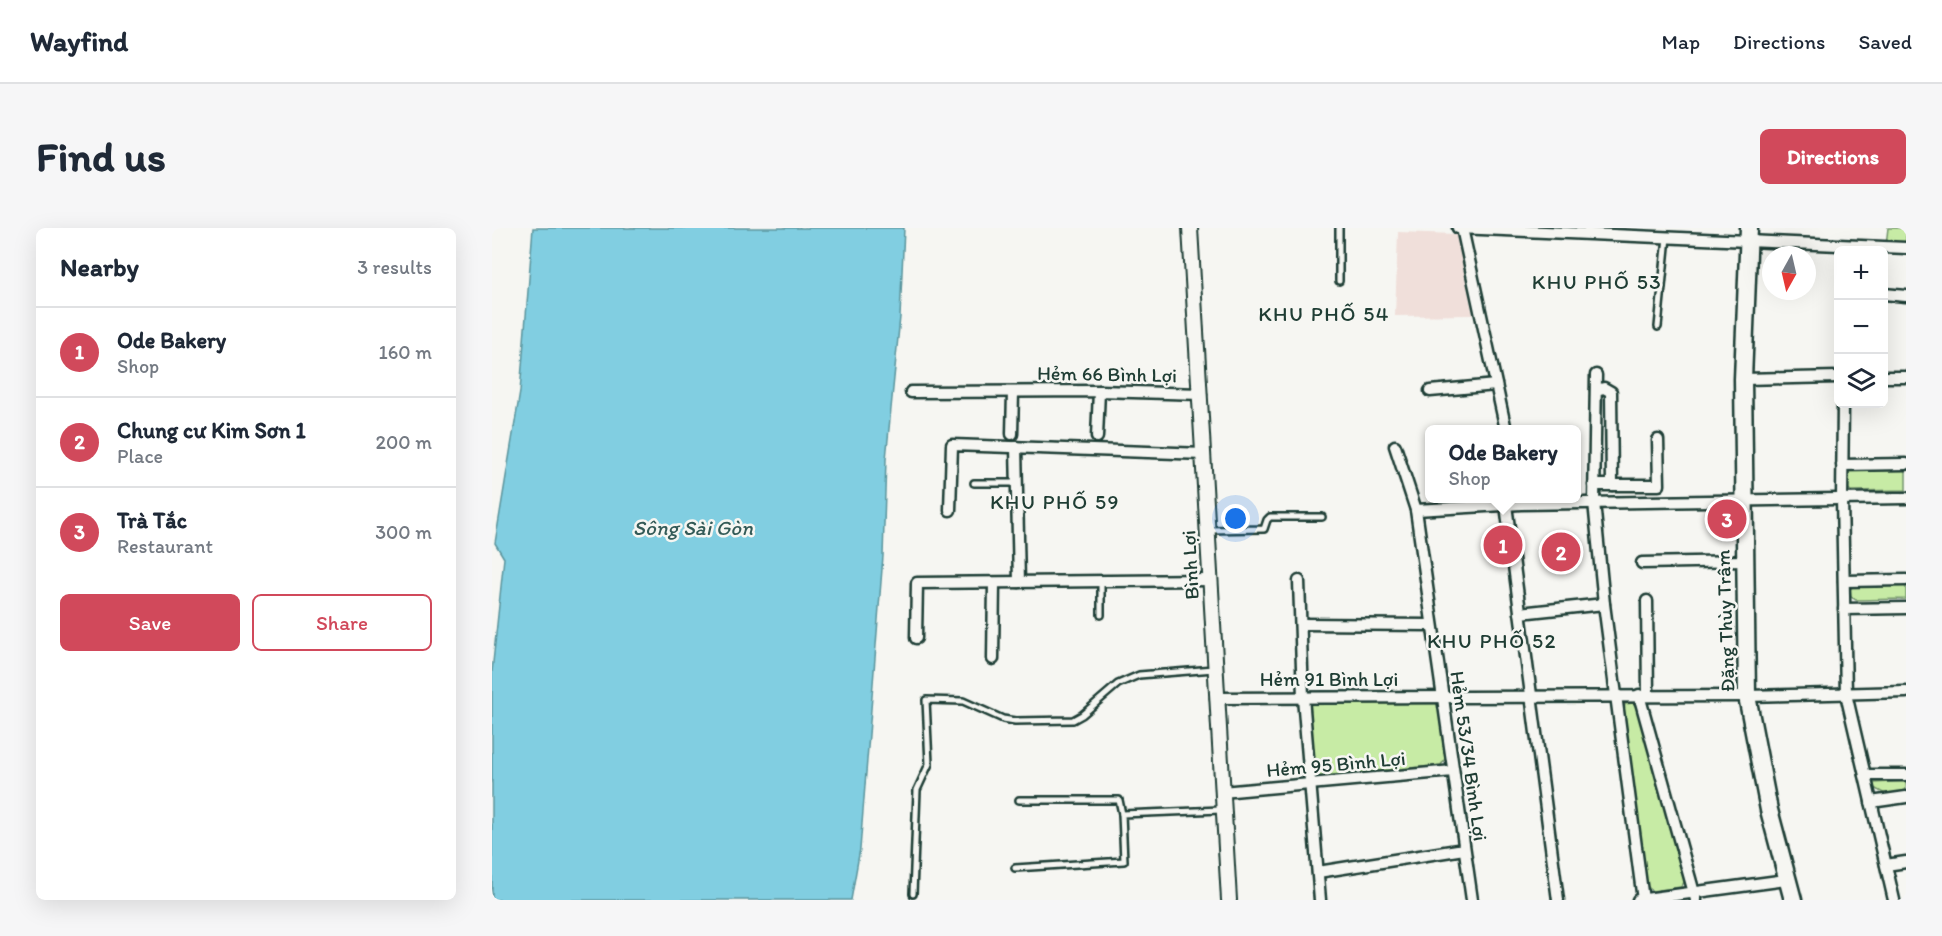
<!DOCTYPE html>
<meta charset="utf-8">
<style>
:root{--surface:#fff;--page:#f6f6f7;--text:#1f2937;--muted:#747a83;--line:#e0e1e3;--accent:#d1495b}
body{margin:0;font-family:Itim,sans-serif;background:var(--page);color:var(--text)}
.controls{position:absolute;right:18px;top:18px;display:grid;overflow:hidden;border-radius:9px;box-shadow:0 6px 24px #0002}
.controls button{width:54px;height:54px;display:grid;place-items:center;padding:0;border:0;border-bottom:2px solid var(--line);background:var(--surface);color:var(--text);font:30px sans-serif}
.compass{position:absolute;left:1270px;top:18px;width:54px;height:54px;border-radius:50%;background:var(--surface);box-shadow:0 6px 24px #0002;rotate:188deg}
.you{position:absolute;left:744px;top:291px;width:21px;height:21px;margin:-15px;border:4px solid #fff;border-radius:50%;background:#1a73e8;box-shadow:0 0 0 9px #1a73e833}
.badge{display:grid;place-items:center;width:39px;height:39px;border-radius:50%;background:var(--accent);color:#fff;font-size:20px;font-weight:700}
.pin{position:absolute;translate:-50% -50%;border:3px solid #fff;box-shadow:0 2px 6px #0006}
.popup{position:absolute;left:933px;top:197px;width:156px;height:78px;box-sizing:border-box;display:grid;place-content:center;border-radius:9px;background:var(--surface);filter:drop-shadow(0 2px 4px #0005);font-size:20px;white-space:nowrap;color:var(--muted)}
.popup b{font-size:22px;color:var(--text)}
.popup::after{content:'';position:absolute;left:50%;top:100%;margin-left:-12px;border:12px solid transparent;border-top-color:var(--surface)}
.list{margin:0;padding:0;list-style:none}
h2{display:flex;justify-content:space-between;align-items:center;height:78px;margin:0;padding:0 24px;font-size:26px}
h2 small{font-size:20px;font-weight:400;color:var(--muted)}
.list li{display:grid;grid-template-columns:39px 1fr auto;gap:18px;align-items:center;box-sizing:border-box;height:90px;padding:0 24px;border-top:2px solid var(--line)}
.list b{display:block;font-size:22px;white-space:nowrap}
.list p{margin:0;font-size:20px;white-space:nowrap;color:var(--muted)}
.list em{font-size:20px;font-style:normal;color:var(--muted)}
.actions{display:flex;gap:12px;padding:18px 24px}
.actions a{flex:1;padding:14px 0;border:2px solid var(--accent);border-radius:9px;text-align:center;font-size:21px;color:var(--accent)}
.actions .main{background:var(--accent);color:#fff}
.icon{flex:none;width:33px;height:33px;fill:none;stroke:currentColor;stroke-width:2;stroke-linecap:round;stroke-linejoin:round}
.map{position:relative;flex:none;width:1414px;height:672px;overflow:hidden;border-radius:9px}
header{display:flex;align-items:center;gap:36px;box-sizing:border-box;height:84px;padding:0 30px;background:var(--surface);border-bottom:2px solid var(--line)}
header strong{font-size:28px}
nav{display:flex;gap:33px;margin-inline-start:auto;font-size:21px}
.intro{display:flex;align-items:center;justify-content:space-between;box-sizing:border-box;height:144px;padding:0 36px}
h1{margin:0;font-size:42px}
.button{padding:15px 27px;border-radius:9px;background:var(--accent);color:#fff;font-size:21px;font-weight:700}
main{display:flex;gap:36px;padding:0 36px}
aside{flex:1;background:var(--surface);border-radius:9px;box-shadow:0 6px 24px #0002}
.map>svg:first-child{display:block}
.built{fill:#f0dfda}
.green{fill:#c7eba5;stroke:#73946c;stroke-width:1.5}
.water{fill:#81cee1;stroke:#5a949c;stroke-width:1.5}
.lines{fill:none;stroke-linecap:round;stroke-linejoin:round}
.service-casing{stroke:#1f3d34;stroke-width:10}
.minor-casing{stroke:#1f3d34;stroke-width:15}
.tertiary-casing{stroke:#1f3d34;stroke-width:18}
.secondary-casing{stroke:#1f3d34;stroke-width:21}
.service{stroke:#f6f6f2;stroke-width:5}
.minor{stroke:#f6f6f2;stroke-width:10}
.tertiary{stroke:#f6f6f2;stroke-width:14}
.secondary{stroke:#f6f6f2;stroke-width:16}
.labels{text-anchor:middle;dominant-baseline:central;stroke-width:5;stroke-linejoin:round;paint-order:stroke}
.street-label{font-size:20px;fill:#1f3d34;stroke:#f6f6f2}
.neighbourhood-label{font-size:21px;letter-spacing:1.5px;fill:#1f3d34;stroke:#f6f6f2}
.water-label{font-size:21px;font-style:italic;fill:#335a57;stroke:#f6f6f2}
</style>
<header>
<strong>Wayfind</strong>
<nav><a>Map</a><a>Directions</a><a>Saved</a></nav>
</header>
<div class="intro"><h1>Find us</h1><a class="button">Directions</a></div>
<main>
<aside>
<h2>Nearby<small>3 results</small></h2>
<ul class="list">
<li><span class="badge">1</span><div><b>Ode Bakery</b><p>Shop</p></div><em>160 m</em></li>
<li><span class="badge">2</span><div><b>Chung cư Kim Sơn 1</b><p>Place</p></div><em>200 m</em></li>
<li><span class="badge">3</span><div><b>Trà Tắc</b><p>Restaurant</p></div><em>300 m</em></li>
</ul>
<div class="actions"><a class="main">Save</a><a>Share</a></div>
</aside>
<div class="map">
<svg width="1414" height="672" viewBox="0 0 1414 672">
<rect width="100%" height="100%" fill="#f6f6f2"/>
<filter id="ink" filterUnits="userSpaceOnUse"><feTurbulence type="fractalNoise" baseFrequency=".0167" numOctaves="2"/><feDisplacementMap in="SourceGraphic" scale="12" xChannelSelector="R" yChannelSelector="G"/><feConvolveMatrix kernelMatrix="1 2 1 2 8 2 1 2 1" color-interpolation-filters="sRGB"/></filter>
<g filter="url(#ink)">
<polygon class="built" points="906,4 964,6 981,87 903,88"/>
<g class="green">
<polygon points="1396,0 1414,0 1414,18 1394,17"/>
<polygon points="1414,240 1414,262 1359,263 1354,259 1353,246 1358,241"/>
<polygon points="1414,357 1414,371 1364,372 1359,369 1358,361 1362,358"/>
<polygon points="941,473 946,476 953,531 949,537 827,550 823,546 817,477 821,474"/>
<polygon points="1141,475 1145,480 1193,653 1189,659 1160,663 1155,658 1132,481 1133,476"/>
<polygon points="1414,553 1414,563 1393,566 1382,560 1382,555"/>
</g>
<polygon class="water" points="41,0 412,0 408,89 394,231 391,328 368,621 359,672 0,672 0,444 12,330 3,315 28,164"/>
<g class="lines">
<g class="service-casing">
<g id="service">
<polyline points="847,53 847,0"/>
<polyline points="1166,99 1175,9"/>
<polyline points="482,255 525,255"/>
<polyline points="717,302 772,301 775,292 778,289 830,289"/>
<polyline points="609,353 609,387"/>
<polyline points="527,572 627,572 630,586"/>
<polyline points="523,640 632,633 630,586 729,582"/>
<polyline points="421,666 425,562 437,536 434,472 471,473 511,491 523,493 581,492 590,487 626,456 647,447 722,441"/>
</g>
</g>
<g class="minor-casing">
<g id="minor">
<polyline points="966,0 1414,20"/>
<polyline points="970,0 1014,202"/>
<polyline points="1392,66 1414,68"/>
<polyline points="1104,147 1102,274 1112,376 1151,672"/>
<polyline points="1392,149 1414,149"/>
<polyline points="1251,151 1346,149"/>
<polyline points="1104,162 1112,160 1119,164 1120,257"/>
<polyline points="938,163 1004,157"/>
<polyline points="419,164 607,163 709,166"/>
<polyline points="1351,176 1350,271 1354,466 1402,672"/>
<polyline points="520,206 521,164"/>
<polyline points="605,209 607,163"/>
<polyline points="903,218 924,282 980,672"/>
<polyline points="524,219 527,354"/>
<polyline points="1350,237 1414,236"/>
<polyline points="1102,257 1167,257 1166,212"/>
<polyline points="1014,277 1066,672"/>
<polyline points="458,282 460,217 712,226"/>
<polyline points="924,282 1029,276 1414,270"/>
<polyline points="1150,335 1252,333"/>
<polyline points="807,353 811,469 828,672"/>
<polyline points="1352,353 1414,352"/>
<polyline points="1155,373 1156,468"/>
<polyline points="1352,381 1414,380"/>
<polyline points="1028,385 1112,376"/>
<polyline points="809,396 939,397"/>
<polyline points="424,410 425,355 718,352"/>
<polyline points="501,431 502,355"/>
<polyline points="1147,467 1204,672"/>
<polyline points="724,470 1255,468 1414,464"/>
<polyline points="1373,547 1414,547"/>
<polyline points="730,564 961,543"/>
<polyline points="1379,574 1414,569"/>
<polyline points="1394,637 1414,634"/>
<polyline points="826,644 972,621"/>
<polyline points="1146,672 1294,652"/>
</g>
</g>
<g class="tertiary-casing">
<polyline id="tertiary" points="698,0 737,672"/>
</g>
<g class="secondary-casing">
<polyline id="secondary" points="1257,0 1251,151 1255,468 1277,582 1301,672"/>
</g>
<use href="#service" class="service"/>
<use href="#minor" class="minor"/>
<use href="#tertiary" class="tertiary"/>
<use href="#secondary" class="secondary"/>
</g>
</g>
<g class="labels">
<g class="street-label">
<text transform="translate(615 146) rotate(1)">Hẻm 66 Bình Lợi</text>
<text transform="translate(698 337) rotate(-93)">Bình Lợi</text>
<text transform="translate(1233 393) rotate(-92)">Đặng Thùy Trâm</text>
<text x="837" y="451">Hẻm 91 Bình Lợi</text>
<text transform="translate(977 528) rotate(82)">Hẻm 53/34 Bình Lợi</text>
<text transform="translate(844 536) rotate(-5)">Hẻm 95 Bình Lợi</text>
</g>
<g class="neighbourhood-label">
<text x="1105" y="53">KHU PHỐ 53</text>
<text x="832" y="85">KHU PHỐ 54</text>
<text x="563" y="273">KHU PHỐ 59</text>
<text x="1000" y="412">KHU PHỐ 52</text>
</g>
<g class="water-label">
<text x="201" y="299">Sông Sài Gòn</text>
</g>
</g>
</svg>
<div class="controls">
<button>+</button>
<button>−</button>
<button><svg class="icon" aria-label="layers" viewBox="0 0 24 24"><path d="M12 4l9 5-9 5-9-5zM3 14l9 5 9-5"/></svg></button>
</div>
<svg class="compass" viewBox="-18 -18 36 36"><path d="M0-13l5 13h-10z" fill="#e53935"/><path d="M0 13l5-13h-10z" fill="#747a83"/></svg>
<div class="you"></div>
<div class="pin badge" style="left:1011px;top:317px">1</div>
<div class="popup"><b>Ode Bakery</b>Shop</div>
<div class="pin badge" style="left:1069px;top:324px">2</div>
<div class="pin badge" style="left:1235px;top:291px">3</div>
</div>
</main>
